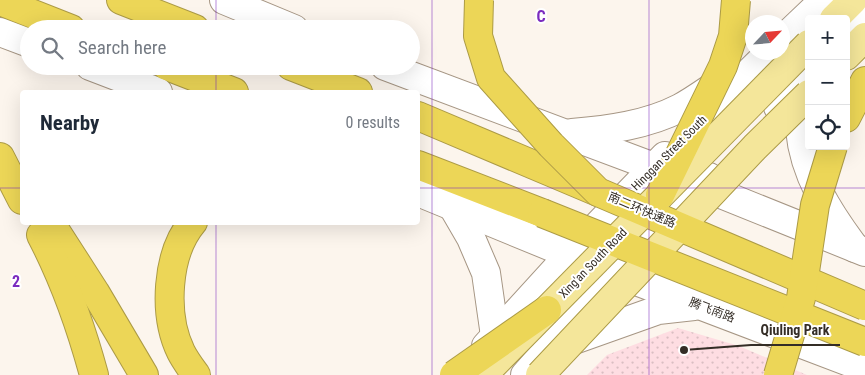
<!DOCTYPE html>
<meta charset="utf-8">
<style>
:root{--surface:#fff;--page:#f6f6f7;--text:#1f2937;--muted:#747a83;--line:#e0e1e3}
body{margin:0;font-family:"Roboto Condensed","Noto Sans SC",sans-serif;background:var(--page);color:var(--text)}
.controls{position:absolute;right:15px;top:15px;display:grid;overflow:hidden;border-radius:5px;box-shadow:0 5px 20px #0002}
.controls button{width:45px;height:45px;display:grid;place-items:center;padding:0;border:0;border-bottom:1px solid var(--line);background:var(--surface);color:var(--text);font:25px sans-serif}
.compass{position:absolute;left:745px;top:15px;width:45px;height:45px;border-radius:50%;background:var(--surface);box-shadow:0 5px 20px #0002;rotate:64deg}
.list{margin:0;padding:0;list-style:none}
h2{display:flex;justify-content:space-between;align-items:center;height:65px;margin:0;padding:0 20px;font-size:21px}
h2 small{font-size:16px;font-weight:400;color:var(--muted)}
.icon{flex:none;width:28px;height:28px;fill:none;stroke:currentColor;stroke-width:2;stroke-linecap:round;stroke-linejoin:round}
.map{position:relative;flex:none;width:865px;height:375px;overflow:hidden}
.search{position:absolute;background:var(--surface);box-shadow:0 5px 20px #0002;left:20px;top:20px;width:400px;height:55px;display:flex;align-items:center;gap:12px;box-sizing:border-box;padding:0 18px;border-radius:28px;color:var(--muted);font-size:19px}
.panel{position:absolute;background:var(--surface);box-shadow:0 5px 20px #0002;left:20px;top:90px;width:400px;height:135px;border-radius:5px}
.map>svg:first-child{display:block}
.park{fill:url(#park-dots)}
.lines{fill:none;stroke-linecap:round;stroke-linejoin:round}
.secondary-casing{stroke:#a69684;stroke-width:30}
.primary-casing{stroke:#ac9b46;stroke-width:30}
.highway-casing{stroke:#ac9b46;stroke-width:30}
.secondary{stroke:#fff;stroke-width:28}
.primary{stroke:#f4e69a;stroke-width:28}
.highway{stroke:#ecd657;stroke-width:28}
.primary-bridge-casing{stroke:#ac9b46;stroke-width:30;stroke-linecap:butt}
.highway-bridge-casing{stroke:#ac9b46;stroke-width:30;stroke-linecap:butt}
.primary-bridge{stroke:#f4e69a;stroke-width:28}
.highway-bridge{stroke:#ecd657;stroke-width:28}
.grid{fill:none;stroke:#7b2cbf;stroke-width:1;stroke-opacity:0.55}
.labels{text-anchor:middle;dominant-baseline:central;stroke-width:4;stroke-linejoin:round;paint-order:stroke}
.street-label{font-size:12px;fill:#342d26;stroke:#fff}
.grid-label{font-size:16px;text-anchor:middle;font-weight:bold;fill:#7b2cbf;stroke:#fff;stroke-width:4;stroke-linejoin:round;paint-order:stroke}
.leader{fill:none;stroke:#342d26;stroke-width:2}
.callout-dot{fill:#342d26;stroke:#fff;stroke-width:2}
.callout-label{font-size:14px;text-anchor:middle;font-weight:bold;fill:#342d26;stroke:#fff;stroke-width:4;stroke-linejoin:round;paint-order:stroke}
</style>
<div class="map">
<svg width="865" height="375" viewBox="0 0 865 375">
<defs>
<pattern id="park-dots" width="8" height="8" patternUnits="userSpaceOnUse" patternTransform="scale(1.25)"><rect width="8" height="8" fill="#fedde2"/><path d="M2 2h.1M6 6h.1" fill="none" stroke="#dabec2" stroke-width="1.8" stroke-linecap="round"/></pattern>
</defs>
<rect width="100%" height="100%" fill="#fcf5ed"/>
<polygon class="park" points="678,328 739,346 807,375 587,375 607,355"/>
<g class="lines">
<g class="secondary-casing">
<g id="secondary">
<polyline points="224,0 294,29"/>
<polyline points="0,32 29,43"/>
<polyline points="846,39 865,20"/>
<polyline points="782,40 824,0"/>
<polyline points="90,66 158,92"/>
<polyline points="385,66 654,167 865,252"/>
<path d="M807 84C805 98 799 116 800 130 804 175 829 213 855 248"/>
<polyline points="778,107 809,77"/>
<polyline points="694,127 770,52"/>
<path d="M572 133C608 130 647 125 680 108 695 100 708 90 722 81"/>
<polyline points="418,192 615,273 865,368"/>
<polyline points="453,207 471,238 486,273 495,336"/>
<polyline points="568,342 658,310 694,306"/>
<polyline points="486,346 570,254 665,156"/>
<polyline points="525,375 615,273 709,177"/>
</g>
</g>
<g class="primary-casing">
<g id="primary">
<polyline points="834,19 853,0"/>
<polyline points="846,56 865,37"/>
</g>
</g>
<g class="highway-casing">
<g id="highway">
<polyline points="121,0 195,29"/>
<polyline points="0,1 71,29"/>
<polyline points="167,66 234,92"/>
<polyline points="291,66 358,92"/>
<polyline points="418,116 598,192"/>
<polyline points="846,118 865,81"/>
<polyline points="0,157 22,200"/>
<polyline points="418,165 542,213"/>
<polyline points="50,222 95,292 144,375"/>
<path d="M193 222C166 254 163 315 181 352 185 360 191 368 196 375"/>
<path d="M41 235C64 279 81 327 94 375"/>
</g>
</g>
<use href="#secondary" class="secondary"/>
<use href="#primary" class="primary"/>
<use href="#highway" class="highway"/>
<g class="primary-bridge-casing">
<g id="primary-bridge">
<polyline points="483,375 809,44"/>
<polyline points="540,375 755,147 809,94"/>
</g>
</g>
<g class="highway-bridge-casing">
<g id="highway-bridge">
<polyline points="479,0 478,36 491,78 551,145 598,192 865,306"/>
<polyline points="660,195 723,66 733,36 736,0"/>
<polyline points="542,213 865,342"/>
<polyline points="454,375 547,310"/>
<polyline points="778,375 801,298 815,205 833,146"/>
</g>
</g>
<use href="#primary-bridge" class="primary-bridge"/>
<use href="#highway-bridge" class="highway-bridge"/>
</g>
<path class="grid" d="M216 0V29M432 0V375M649 0V375M216 66V92M0 188H22M418 188H865M216 222V375"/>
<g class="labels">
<g class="street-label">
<text transform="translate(669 153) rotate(-45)">Hinggan Street South</text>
<text transform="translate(642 210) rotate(23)">南二环快速路</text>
<text transform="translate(593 263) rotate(-46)">Xing'an South Road</text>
<text transform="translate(712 310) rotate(21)">腾飞南路</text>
</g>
</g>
<g class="grid-label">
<text x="541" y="22">C</text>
<text x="16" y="287">2</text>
</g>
<path class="leader" d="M684 350L751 345H840"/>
<circle class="callout-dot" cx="684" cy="350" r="5"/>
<g class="callout-label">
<text x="795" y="335">Qiuling Park</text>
</g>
</svg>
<div class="controls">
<button>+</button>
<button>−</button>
<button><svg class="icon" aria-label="locate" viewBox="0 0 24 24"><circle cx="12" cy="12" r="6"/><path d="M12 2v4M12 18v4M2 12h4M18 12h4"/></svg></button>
</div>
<svg class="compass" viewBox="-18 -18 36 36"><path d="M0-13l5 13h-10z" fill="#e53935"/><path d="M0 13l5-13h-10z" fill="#747a83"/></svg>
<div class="search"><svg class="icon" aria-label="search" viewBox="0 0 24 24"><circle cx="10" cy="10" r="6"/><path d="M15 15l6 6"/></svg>Search here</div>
<section class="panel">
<h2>Nearby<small>0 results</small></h2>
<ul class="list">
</ul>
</section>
</div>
